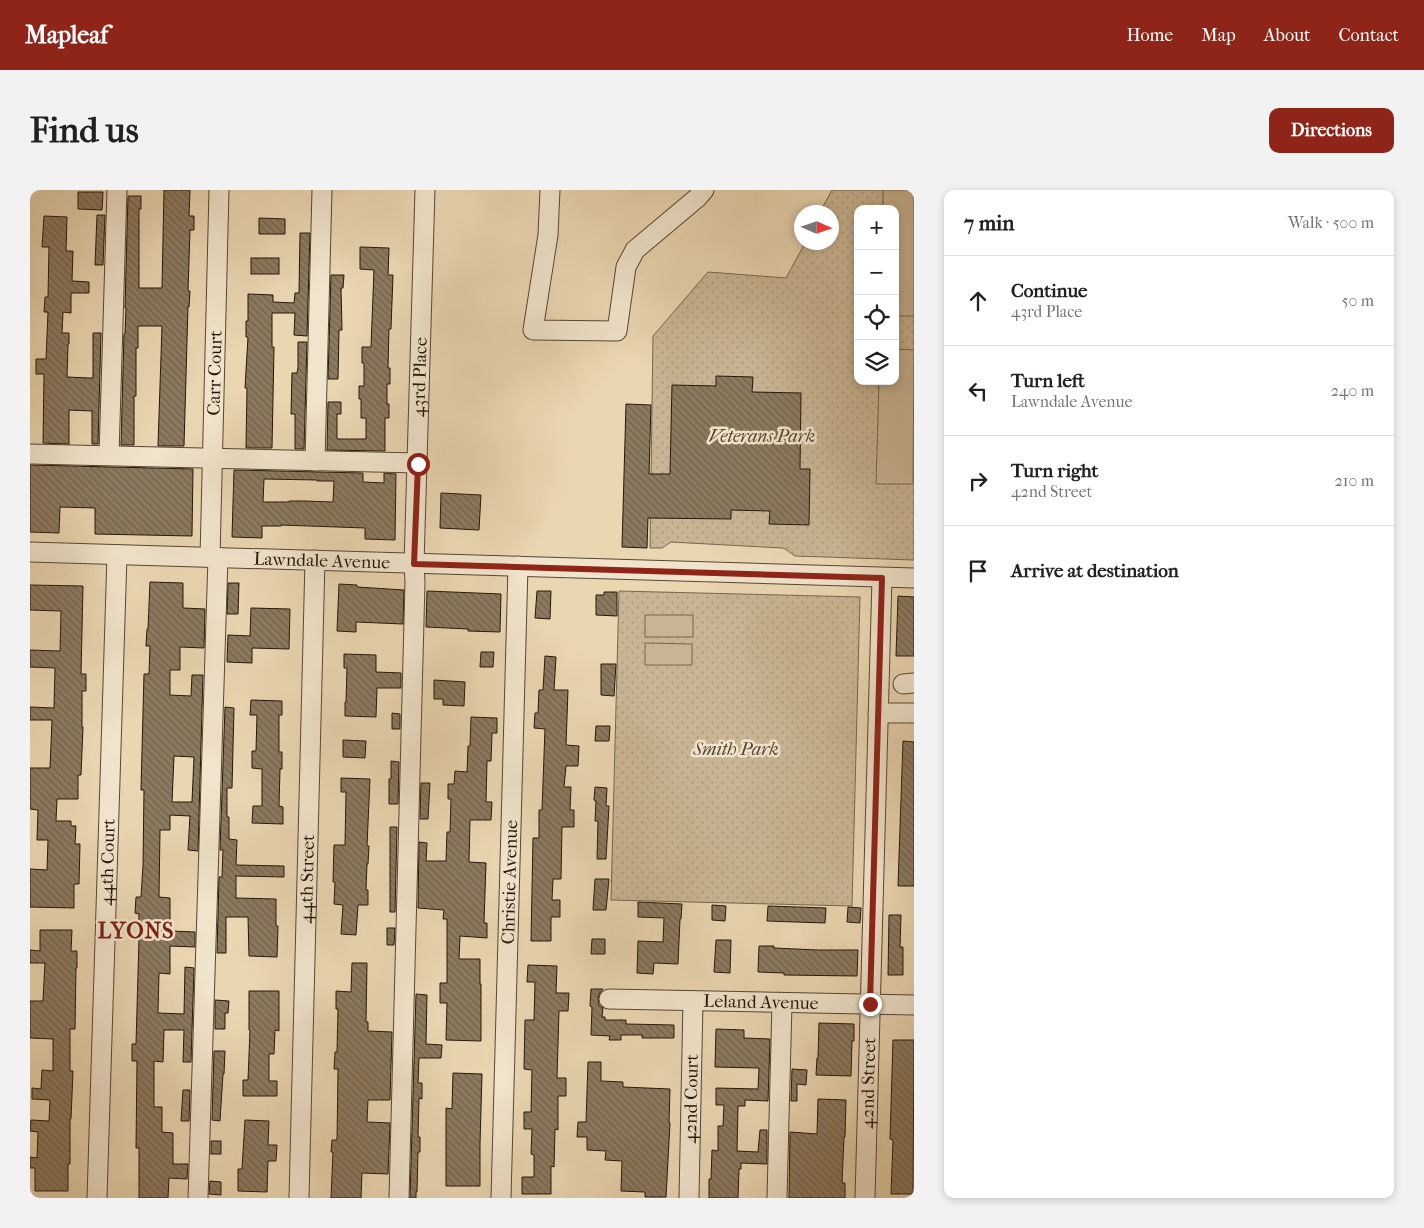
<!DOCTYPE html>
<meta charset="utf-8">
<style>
:root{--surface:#fff;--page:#f2f2f2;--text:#202124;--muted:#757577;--line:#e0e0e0;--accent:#8f2418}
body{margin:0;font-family:"IM FELL French Canon",serif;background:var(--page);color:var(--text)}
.controls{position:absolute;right:15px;top:15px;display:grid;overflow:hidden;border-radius:10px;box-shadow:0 2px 8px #0003}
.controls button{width:45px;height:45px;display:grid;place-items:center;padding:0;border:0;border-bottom:1px solid var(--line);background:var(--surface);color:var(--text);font:25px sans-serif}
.compass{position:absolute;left:764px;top:15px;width:45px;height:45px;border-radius:50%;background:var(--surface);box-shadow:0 2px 8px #0003;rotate:93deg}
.stop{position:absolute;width:15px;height:15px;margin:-11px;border:4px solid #8f2418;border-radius:50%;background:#fff}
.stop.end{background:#8f2418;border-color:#fff;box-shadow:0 1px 5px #0008}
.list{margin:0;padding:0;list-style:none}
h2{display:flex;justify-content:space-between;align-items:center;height:65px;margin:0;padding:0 20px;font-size:21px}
h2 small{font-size:16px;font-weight:400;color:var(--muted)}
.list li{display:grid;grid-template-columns:32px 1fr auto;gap:15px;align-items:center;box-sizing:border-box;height:90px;padding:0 20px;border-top:1px solid var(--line)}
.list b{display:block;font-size:19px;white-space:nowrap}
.list p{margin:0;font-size:16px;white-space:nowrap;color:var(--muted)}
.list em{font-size:16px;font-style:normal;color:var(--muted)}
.icon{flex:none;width:28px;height:28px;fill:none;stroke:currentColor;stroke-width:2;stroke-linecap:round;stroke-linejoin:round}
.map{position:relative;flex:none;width:884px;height:1008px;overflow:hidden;border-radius:10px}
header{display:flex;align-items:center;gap:30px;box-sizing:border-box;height:70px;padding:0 25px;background:var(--accent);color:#fff}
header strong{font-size:24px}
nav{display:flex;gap:28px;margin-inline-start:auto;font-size:18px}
.intro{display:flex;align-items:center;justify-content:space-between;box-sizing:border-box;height:120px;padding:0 30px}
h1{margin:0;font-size:35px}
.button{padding:12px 22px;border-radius:10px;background:var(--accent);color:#fff;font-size:18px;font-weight:700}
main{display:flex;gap:30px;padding:0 30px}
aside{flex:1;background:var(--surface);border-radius:10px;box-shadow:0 2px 8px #0003}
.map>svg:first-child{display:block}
.park{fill:url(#park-dots);stroke:#78664e;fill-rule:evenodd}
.pitch{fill:#c9b594;stroke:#78664e}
.building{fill:url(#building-back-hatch);stroke:#261609;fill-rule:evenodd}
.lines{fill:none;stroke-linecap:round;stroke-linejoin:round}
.minor-casing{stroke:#574633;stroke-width:21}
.minor{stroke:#f1e4cc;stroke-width:19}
.route{stroke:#8f2418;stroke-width:6}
.labels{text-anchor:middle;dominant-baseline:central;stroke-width:5;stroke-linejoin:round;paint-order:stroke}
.street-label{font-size:18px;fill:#261609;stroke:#f1e4cc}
.park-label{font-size:18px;font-style:italic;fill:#574633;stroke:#f1e4cc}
.district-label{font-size:22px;font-weight:bold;letter-spacing:1px;fill:#7a1f14;stroke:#f1e4cc}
</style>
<header>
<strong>Mapleaf</strong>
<nav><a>Home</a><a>Map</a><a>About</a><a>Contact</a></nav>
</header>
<div class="intro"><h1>Find us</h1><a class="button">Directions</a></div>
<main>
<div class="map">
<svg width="884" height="1008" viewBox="0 0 884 1008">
<defs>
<pattern id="park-dots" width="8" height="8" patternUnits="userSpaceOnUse" patternTransform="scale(1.25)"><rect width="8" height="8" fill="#c9b594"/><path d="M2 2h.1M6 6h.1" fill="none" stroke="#ac9b7e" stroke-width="1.8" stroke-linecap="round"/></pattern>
<pattern id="building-back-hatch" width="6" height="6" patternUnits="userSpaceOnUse" patternTransform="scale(1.25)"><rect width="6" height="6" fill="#8c7a60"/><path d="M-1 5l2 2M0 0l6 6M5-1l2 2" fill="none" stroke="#72634d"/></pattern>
</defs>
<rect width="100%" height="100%" fill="#ead6b1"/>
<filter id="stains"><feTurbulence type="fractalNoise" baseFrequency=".004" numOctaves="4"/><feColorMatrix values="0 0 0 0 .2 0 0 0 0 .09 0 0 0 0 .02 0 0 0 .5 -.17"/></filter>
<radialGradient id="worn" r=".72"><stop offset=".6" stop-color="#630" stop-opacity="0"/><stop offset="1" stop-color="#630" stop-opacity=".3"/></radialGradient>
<g class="park">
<path d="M802 0H884V370L765 366C760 363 757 359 752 358L641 352 632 358H620L623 146 678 82 756 88 775 53 802 52V22H790ZM828 19H865V191H828Z"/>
<polygon points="589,401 830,407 822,716 581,710"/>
</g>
<g class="pitch">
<polygon points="853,0 884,0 884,126 865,126 865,19 853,19"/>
<polygon points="865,159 884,160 883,294 846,294 849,191 865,191"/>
<rect x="615" y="425" width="48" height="22"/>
<polygon points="615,453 662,454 662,475 615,475"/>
</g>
<g class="building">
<polygon points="134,0 160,0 159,26 164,26 164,40 160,40 158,101 160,101 159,117 158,116 154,256 128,256 132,136 108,136 108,158 106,158 106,206 104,206 104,255 91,255 94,144 95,144 96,118 95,118 98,6 111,6 111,19 109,19 109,98 132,98"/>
<polygon points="48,2 73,2 72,20 48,19"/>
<polygon points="67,25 75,25 73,75 65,75"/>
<polygon points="14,26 37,27 36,61 43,61 42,91 59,92 59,103 41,103 41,123 33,122 32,143 39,143 39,154 38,154 37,187 59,188 63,188 63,143 71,143 68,254 62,254 62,221 39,220 39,254 13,253 14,184 6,184 6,169 16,169 18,122 14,122 15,107 18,107 19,57 12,57"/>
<polygon points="229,28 255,29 255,44 229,44"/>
<polygon points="270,43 280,43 277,146 264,145 265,123 242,123 242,157 244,157 242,258 216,258 217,198 215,198 218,147 216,147 216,131 218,131 218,104 243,105 243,112 264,113 265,103 269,103"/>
<polygon points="330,57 359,58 358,85 363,85 361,139 359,139 358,178 360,178 360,194 357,194 357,214 359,214 359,228 355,228 355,261 297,260 298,212 311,212 311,224 307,224 307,249 336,249 336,228 331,228 331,209 329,209 329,196 334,196 334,173 332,173 332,157 341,157 344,80 330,79"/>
<rect x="221" y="68" width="28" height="16"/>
<polygon points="301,85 314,85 313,98 311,98 312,140 309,140 308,189 298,189"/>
<polygon points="268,152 277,152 274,259 265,259 265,224 261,224 262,183 267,183 268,178"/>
<polygon points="686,186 723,187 722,202 771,203 770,279 780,279 779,335 739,334 740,321 701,320 701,329 618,328 617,358 592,357 596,214 621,215 619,284 640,284 642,195 686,196"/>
<polygon points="0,275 163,279 162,346 65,344 65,318 30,317 29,343 0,342"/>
<path d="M204 280 333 283V292L354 293V283L366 284 365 350 335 349V338L251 335V336H232V348L202 347ZM234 289 287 290V291H304L303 312 274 311H259V312H233Z"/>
<polygon points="411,303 451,305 449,340 410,338"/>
<path d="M120 392 153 393V418L175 419 174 458 150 457V480H140V505L161 506 162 485H173L168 661 158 660 160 626 140 625V640H130L129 707 140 708V741L165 742V757L140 756V784L129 783 128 823 154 824 155 777 164 778 161 872H153L154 840H134L133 872 124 871V917H132V942L143 943V974H158L157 989 139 988 138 1008H109V958H106L107 871H102V854H106L109 749H108L109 724 105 723 106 707H111L113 675 114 600H111L114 484H119L120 456H116L117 439H118ZM144 566 164 567 162 612H142Z"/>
<polygon points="198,393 209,393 208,424 197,424"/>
<polygon points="309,394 327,395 327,397 374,400 373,434 326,432 326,442 307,441"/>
<polygon points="0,395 53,396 51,484 56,484 56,501 52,501 52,537 53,537 51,585 48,585 48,609 27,609 26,631 41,631 41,636 46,636 45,654 50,654 49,694 44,694 44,718 0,717 0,679 17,680 18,650 7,650 8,620 0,619 0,578 20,578 22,530 0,530 0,517 24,518 25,478 0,477 0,460 30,461 31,421 0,420"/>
<polygon points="397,401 471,404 470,442 438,441 438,439 396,437"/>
<polygon points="507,401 521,401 520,429 505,428"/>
<polygon points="574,402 587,402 587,426 566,425 566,405 574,405"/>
<polygon points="868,406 884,407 884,466 866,466"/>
<polygon points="221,418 260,419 259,459 222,458 222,473 197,472 198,445 220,446"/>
<polygon points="451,462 464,462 463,477 450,477"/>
<polygon points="314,464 346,465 346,482 371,483 371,498 347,498 346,527 315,526 315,512 316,512 317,478 314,478"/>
<polygon points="515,466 526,467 524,500 538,500 536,555 549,556 548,576 536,576 534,597 541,597 540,620 544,620 544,637 532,637 531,689 523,689 522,710 530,710 530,727 521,727 521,751 501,751 503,648 509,648 509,620 512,620 515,539 504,538 505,523 508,523 509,500 513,500"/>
<polygon points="571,474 586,474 584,506 571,505"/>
<polygon points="404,490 435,492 434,516 413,515 413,509 404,509"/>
<polygon points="221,510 252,511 252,525 249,525 249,562 252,562 252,579 250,579 249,616 253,617 253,634 222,633 223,616 232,616 232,579 222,578 222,561 226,561 227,525 220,525"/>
<polygon points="195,517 204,518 202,598 197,598 197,627 199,627 199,649 207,650 206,675 254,676 254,687 206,686 206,708 246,709 246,736 248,736 247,767 219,766 218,727 196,727 196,763 187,763 189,687 192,687 193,660 190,660"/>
<polygon points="362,523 370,524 370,539 362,539"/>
<polygon points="441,527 467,528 467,543 462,543 461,571 457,571 456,612 462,612 461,630 440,630 439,672 456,673 454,733 457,733 457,748 430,746 429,769 450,769 450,794 451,794 451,851 416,850 417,813 410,813 410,793 417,793 417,729 413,729 414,720 388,718 389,652 397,653 396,671 416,671 417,642 420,642 421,609 418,609 418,594 424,594 425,581 437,582 438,556 440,556"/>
<polygon points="566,536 580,536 579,551 565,551"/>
<polygon points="313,550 336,551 335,568 313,567"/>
<polygon points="873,551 884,552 884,696 868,696"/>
<polygon points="361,571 369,572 368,614 359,614 359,589 361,589"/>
<polygon points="311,588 340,589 337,656 339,656 338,674 337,674 336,700 338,700 338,715 328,715 326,745 311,744 313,715 304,714 305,692 303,692 304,655 315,655 316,602 311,602"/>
<polygon points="391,593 400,593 398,629 390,629"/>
<polygon points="565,597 577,598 576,616 579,616 576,669 567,669 568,631 565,631 566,611 564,610"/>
<polygon points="360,637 367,637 365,722 360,722"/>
<polygon points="565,689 579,689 576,720 563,720"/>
<polygon points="608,712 652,714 651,729 650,729 648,774 624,773 623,784 607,783 608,751 633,752 634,728 608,727"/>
<polygon points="682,715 696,716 695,731 682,730"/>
<polygon points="738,716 796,718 795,733 737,731"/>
<polygon points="818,717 831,718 830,733 817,732"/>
<polygon points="859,725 871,725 870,757 873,757 873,785 858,785"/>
<polygon points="357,738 365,738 364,755 357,755"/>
<polygon points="10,740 42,740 41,761 47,761 47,778 46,778 45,839 40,839 40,881 43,881 41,929 40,929 40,974 38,974 38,1001 5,1001 5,978 0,978 0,967 7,968 8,942 0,941 1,930 19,931 20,910 2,909 2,898 11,899 12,880 23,881 23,849 0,848 0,811 13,811 15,773 0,773 0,760 10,761"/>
<polygon points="562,749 575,749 575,764 561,764"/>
<polygon points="686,750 701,750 700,783 684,782"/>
<polygon points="729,756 744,756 744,758 788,760 828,760 827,786 754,785 754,783 728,782"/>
<polygon points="322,773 337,773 336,832 338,832 338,841 362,842 360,910 338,910 337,932 360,933 358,984 332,983 331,1008 301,1008 303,962 301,962 302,950 307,950 308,879 304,879 305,862 307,862 308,819 306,819 306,801 321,802"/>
<polygon points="498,775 527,776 526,803 539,803 538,821 529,821 527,888 536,888 536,906 528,906 528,940 525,939 524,977 521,976 521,1004 492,1004 492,987 504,987 504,965 501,964 502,939 494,939 494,922 501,922 502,880 494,879 495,830 504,830 505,792 497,792"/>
<polygon points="561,799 573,799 569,804 568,809 569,815 573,818 572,827 575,827 575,830 596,830 596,834 644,835 644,848 612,848 612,845 591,845 591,850 579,850 580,846 561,845 562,817 560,816"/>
<polygon points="219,801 249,801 249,841 245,840 244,864 239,864 239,891 247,891 247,906 213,906 213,890 218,890 220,840 219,840"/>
<polygon points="386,804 397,805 396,854 412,855 411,868 389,868 388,893 392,893 392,909 389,908 388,947 390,947 390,962 388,962 387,1002 386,1002 386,1008 380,1008"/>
<polygon points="185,810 199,811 198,823 195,823 195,839 185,839"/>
<polygon points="789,833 824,834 824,851 822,851 821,886 786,885 787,868 788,868"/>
<polygon points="686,839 714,840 714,848 740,849 738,911 715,910 715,916 708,916 707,961 728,962 730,940 737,940 737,974 711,973 711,979 709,979 708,1008 679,1008 679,989 681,989 682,960 688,961 688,936 693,936 694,915 686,915 686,898 728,899 729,878 685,877"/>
<polygon points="863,850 884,850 883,1004 861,1004 863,950 860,949"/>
<polygon points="184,861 195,861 194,884 193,884 190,931 182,930"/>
<polygon points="558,872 571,872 571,891 593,892 593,897 640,899 639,933 640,933 636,1007 615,1007 615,1002 591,1001 592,971 575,970 576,961 557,960 557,947 547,947 548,932 556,932"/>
<polygon points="762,879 777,880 776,895 767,894 767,911 761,911"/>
<polygon points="423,883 452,884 450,954 450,996 416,996 416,918 422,919"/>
<polygon points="153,900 160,900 159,931 151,931"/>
<polygon points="788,909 816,910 815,947 814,947 812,993 815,993 815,1008 759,1008 760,942 787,944"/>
<polygon points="215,930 239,931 238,955 247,955 246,971 238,971 237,1002 208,1001 208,979 212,979"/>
<rect x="181" y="951" width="10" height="13"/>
<polygon points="180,991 191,992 191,1005 179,1004"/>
</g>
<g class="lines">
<g class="minor-casing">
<g id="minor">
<polyline points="520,0 518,45 503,140 587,141 596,77 605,60 667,8 674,0"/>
<polyline points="0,264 388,273"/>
<polyline points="79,265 87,0"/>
<polyline points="285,271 292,0"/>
<path id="s1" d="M0 362 884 388"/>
<path id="s2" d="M180 367 189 0"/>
<polyline points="873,494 884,493"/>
<polyline points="848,523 884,523"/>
<path id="s3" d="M579 809 884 815"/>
<path id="s4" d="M67 1008 87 365"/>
<polyline points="168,1008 188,367"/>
<path id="s5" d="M269 1008 285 370"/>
<path id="s6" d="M369 1008 385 392 384 374 395 0"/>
<path id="s7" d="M471 1008 488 376"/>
<path id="s8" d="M659 1008 663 811"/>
<polyline points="747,1008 752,813"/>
<path id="s9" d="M835 1008 852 388"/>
</g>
</g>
<use href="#minor" class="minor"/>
</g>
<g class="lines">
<polyline class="route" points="388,274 384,374 852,388 840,814"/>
</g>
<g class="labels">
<g class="street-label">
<text stroke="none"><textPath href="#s2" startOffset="184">Carr Court</textPath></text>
<text stroke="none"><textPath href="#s6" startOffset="821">43rd Place</textPath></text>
<text stroke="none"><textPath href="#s1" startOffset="292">Lawndale Avenue</textPath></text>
<text stroke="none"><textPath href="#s4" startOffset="336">44th Court</textPath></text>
<text stroke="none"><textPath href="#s5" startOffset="319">44th Street</textPath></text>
<text stroke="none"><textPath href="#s7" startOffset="316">Christie Avenue</textPath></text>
<text stroke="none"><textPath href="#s3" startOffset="152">Leland Avenue</textPath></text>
<text stroke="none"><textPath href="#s9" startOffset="115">42nd Street</textPath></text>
<text stroke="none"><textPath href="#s8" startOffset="99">42nd Court</textPath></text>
</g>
<g class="park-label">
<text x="732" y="246">Veterans Park</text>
<text x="706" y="559">Smith Park</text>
</g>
<g class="district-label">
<text x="106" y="741">LYONS</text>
</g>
</g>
<rect width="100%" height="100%" filter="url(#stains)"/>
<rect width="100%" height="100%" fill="url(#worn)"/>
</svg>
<div class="controls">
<button>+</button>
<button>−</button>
<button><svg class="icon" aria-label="locate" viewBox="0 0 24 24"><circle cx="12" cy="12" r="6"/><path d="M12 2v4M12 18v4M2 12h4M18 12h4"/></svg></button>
<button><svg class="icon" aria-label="layers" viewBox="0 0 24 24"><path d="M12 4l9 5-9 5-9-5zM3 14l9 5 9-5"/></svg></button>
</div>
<svg class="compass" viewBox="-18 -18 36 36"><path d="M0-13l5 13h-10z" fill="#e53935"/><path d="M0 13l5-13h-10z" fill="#757577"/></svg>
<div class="stop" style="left:388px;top:274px"></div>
<div class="stop end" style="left:840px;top:814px"></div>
</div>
<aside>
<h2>7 min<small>Walk · 500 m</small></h2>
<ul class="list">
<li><svg class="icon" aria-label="ahead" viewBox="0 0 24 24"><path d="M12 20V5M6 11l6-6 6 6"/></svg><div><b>Continue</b><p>43rd Place</p></div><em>50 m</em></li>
<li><svg class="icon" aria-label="left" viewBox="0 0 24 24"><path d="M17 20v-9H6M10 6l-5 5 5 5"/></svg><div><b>Turn left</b><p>Lawndale Avenue</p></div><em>240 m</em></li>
<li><svg class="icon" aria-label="right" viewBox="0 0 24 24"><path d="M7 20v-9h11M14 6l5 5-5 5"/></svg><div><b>Turn right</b><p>42nd Street</p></div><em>210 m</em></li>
<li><svg class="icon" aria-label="arrive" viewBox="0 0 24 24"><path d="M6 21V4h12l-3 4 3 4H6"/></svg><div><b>Arrive at destination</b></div></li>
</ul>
</aside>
</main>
